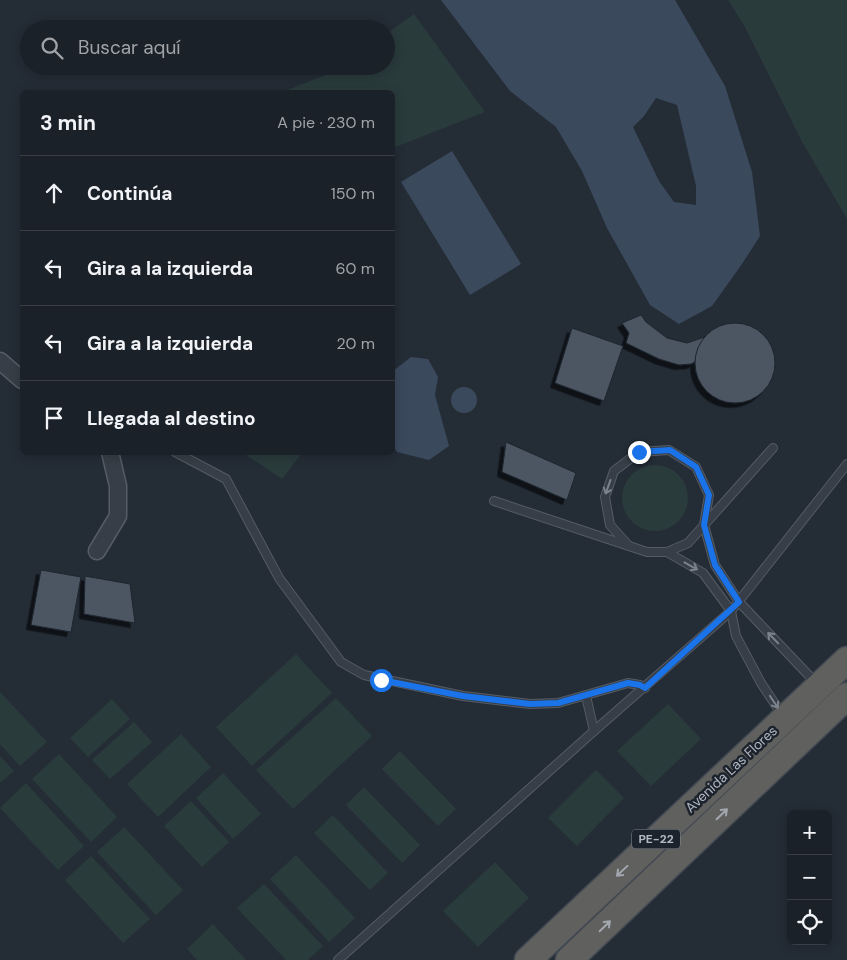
<!DOCTYPE html>
<html lang="es">
<meta charset="utf-8">
<style>
:root{--surface:#1b2128;--page:#282e34;--text:#f1f3f6;--muted:#a0a3a8;--line:#393e45}
body{margin:0;font-family:"DM Sans",sans-serif;background:var(--page);color:var(--text)}
.controls{position:absolute;right:15px;bottom:15px;display:grid;overflow:hidden;border-radius:8px;box-shadow:0 2px 12px #0003}
.controls button{width:45px;height:45px;display:grid;place-items:center;padding:0;border:0;border-bottom:1px solid var(--line);background:var(--surface);color:var(--text);font:25px sans-serif}
.stop{position:absolute;width:15px;height:15px;margin:-11px;border:4px solid #1a73e8;border-radius:50%;background:#fff}
.stop.end{background:#1a73e8;border-color:#fff;box-shadow:0 1px 5px #0008}
.list{margin:0;padding:0;list-style:none}
h2{display:flex;justify-content:space-between;align-items:center;height:65px;margin:0;padding:0 20px;font-size:21px}
h2 small{font-size:16px;font-weight:400;color:var(--muted)}
.list li{display:grid;grid-template-columns:32px 1fr auto;gap:15px;align-items:center;box-sizing:border-box;height:75px;padding:0 20px;border-top:1px solid var(--line)}
.list b{display:block;font-size:19px;white-space:nowrap}
.list em{font-size:16px;font-style:normal;color:var(--muted)}
.icon{flex:none;width:28px;height:28px;fill:none;stroke:currentColor;stroke-width:2;stroke-linecap:round;stroke-linejoin:round}
.map{position:relative;flex:none;width:847px;height:960px;overflow:hidden}
.search{position:absolute;background:var(--surface);box-shadow:0 2px 12px #0003;left:20px;top:20px;width:375px;height:55px;display:flex;align-items:center;gap:12px;box-sizing:border-box;padding:0 18px;border-radius:28px;color:var(--muted);font-size:19px}
.panel{position:absolute;background:var(--surface);box-shadow:0 2px 12px #0003;left:20px;top:90px;width:375px;height:365px;border-radius:8px}
.map>svg:first-child{display:block}
.green{fill:#2a3b3b}
.water{fill:#3b495d;fill-rule:evenodd}
.building{fill:#4c5662;stroke:#1e252e;filter:url(#shadow)}
.lines{fill:none;stroke-linecap:round;stroke-linejoin:round}
.service-casing{stroke:#555c65;stroke-width:10}
.minor-casing{stroke:#555c65;stroke-width:19}
.trunk-casing{stroke:#424952;stroke-width:29}
.service{stroke:#373e47;stroke-width:8}
.minor{stroke:#373e47;stroke-width:16}
.trunk{stroke:#60605e;stroke-width:26}
.oneway{stroke:#7b828b}
.oneway2{stroke:#a2a7af}
.route{stroke:#1a73e8;stroke-width:6}
.labels{text-anchor:middle;dominant-baseline:central;stroke-width:5;stroke-linejoin:round;paint-order:stroke}
.shield{fill:#1c232c;stroke:#858c96;stroke-width:1}
.shield-label{font-size:12px;font-weight:bold;fill:#b2b9c3}
.street-label{font-size:14px;fill:#b2b9c3;stroke:#1c232c}
</style>
<div class="map">
<svg width="847" height="960" viewBox="0 0 847 960">
<defs>
<filter id="shadow"><feDropShadow dx="-4.5" dy="4.5" stdDeviation="0" flood-color="#0009"/></filter>
</defs>
<rect width="100%" height="100%" fill="#242c36"/>
<g class="green">
<polygon points="728,0 847,0 847,219 801,140 745,27"/>
<polygon points="414,14 485,112 393,148 392,92 282,92 333,72 341,66 386,66 386,34"/>
<polygon points="243,453 302,453 282,479"/>
<circle cx="655" cy="498" r="33"/>
<polygon points="296,654 332,693 252,766 216,727"/>
<polygon points="0,692 47,742 20,766 0,744"/>
<polygon points="336,698 372,736 293,809 256,770"/>
<polygon points="112,699 130,719 88,757 70,738"/>
<polygon points="668,704 701,739 651,786 617,751"/>
<polygon points="134,722 152,742 110,779 92,760"/>
<polygon points="181,734 211,767 158,817 127,784"/>
<polygon points="400,751 456,809 438,826 382,769"/>
<polygon points="59,754 117,817 91,842 32,779"/>
<polygon points="0,756 14,771 0,783"/>
<polygon points="596,770 624,798 577,846 548,818"/>
<polygon points="223,773 261,814 233,839 196,798"/>
<polygon points="26,783 84,846 58,870 0,808"/>
<polygon points="364,787 420,845 402,863 346,805"/>
<polygon points="191,801 229,842 202,867 164,826"/>
<polygon points="333,815 388,873 370,890 314,833"/>
<polygon points="124,827 183,890 156,915 97,852"/>
<polygon points="296,855 355,918 329,942 270,879"/>
<polygon points="91,856 150,919 123,943 65,880"/>
<polygon points="495,862 529,898 478,947 443,911"/>
<polygon points="264,884 323,946 308,960 286,960 237,908"/>
<polygon points="213,924 246,960 197,960 187,949"/>
</g>
<g class="water">
<path d="M441 0H675L725 86 752 172 760 236 742 264 712 306 679 324 650 305 607 228 582 171 556 127 510 91ZM656 98 677 105 696 186V205L674 202 659 181 633 127 644 116Z"/>
<polygon points="452,151 521,264 470,295 401,182"/>
<polygon points="411,357 428,359 438,377 435,395 449,446 429,460 397,452 393,445 393,371"/>
<circle cx="464" cy="400" r="13"/>
</g>
<g class="building">
<polygon points="641,315 646,322 667,338 687,343 705,337 698,349 695,362 691,364 679,365 659,359 626,343 629,333 622,323"/>
<circle cx="735" cy="363" r="40"/>
<polygon points="572,328 623,346 604,401 555,383"/>
<polygon points="506,442 576,473 567,500 502,472"/>
<polygon points="41,570 81,577 71,632 31,625"/>
<polygon points="85,576 130,584 135,623 84,614"/>
</g>
<g class="lines">
<g class="service-casing">
<g id="service">
<polyline points="175,452 226,479 279,578 341,662 364,675 463,696 530,704 558,703 628,683 640,685 645,688"/>
<polyline points="494,501 647,552 667,552 703,573 731,611 736,636 761,683 783,716"/>
<polyline points="629,546 610,525 605,497 614,471 639,452 669,450 696,467 709,495 704,525 715,565 739,602 817,684"/>
<polyline points="667,552 688,543 773,448"/>
<polyline points="586,696 594,731"/>
<polyline points="338,960 594,731 731,611 847,464"/>
</g>
</g>
<g class="minor-casing">
<g id="minor">
<polyline points="0,361 22,380"/>
<polyline points="97,551 118,516 118,486 110,452"/>
</g>
</g>
<g class="trunk-casing">
<g id="trunk">
<polyline points="528,960 847,660"/>
<polyline points="569,960 847,696"/>
</g>
</g>
<use href="#service" class="service"/>
<use href="#minor" class="minor"/>
<use href="#trunk" class="trunk"/>
</g>
<defs><path id="oneway-shaft" d="M-6 0H5M1.5-3L5.5 0L1.5 3" fill="none" stroke-width="1.6" stroke-linecap="round" stroke-linejoin="round" transform="scale(1.25)"/></defs>
<g class="oneway">
<use href="#oneway-shaft" transform="translate(608 487) rotate(110)"/>
<use href="#oneway-shaft" transform="translate(691 566) rotate(29)"/>
<use href="#oneway-shaft" transform="translate(773 638) rotate(-134)"/>
<use href="#oneway-shaft" transform="translate(774 702) rotate(56)"/>
</g>
<g class="oneway2">
<use href="#oneway-shaft" transform="translate(722 814) rotate(-44)"/>
<use href="#oneway-shaft" transform="translate(622 871) rotate(137)"/>
<use href="#oneway-shaft" transform="translate(605 926) rotate(-44)"/>
</g>
<g class="lines">
<polyline class="route" points="381,680 463,696 530,704 558,703 628,683 640,685 645,688 739,602 715,565 704,525 709,495 696,467 670,450 639,452"/>
</g>
<g class="labels">
<rect class="shield" x="632" y="829.5" width="48" height="19" rx="4"/>
<g class="shield-label">
<text x="656" y="839">PE-22</text>
</g>
<g class="street-label">
<text transform="translate(731 769) rotate(-43)">Avenida Las Flores</text>
</g>
</g>
</svg>
<div class="controls">
<button>+</button>
<button>−</button>
<button><svg class="icon" aria-label="locate" viewBox="0 0 24 24"><circle cx="12" cy="12" r="6"/><path d="M12 2v4M12 18v4M2 12h4M18 12h4"/></svg></button>
</div>
<div class="stop" style="left:381px;top:680px"></div>
<div class="stop end" style="left:639px;top:452px"></div>
<div class="search"><svg class="icon" aria-label="search" viewBox="0 0 24 24"><circle cx="10" cy="10" r="6"/><path d="M15 15l6 6"/></svg>Buscar aquí</div>
<section class="panel">
<h2>3 min<small>A pie · 230 m</small></h2>
<ul class="list">
<li><svg class="icon" aria-label="ahead" viewBox="0 0 24 24"><path d="M12 20V5M6 11l6-6 6 6"/></svg><div><b>Continúa</b></div><em>150 m</em></li>
<li><svg class="icon" aria-label="left" viewBox="0 0 24 24"><path d="M17 20v-9H6M10 6l-5 5 5 5"/></svg><div><b>Gira a la izquierda</b></div><em>60 m</em></li>
<li><svg class="icon" aria-label="left" viewBox="0 0 24 24"><path d="M17 20v-9H6M10 6l-5 5 5 5"/></svg><div><b>Gira a la izquierda</b></div><em>20 m</em></li>
<li><svg class="icon" aria-label="arrive" viewBox="0 0 24 24"><path d="M6 21V4h12l-3 4 3 4H6"/></svg><div><b>Llegada al destino</b></div></li>
</ul>
</section>
</div>
